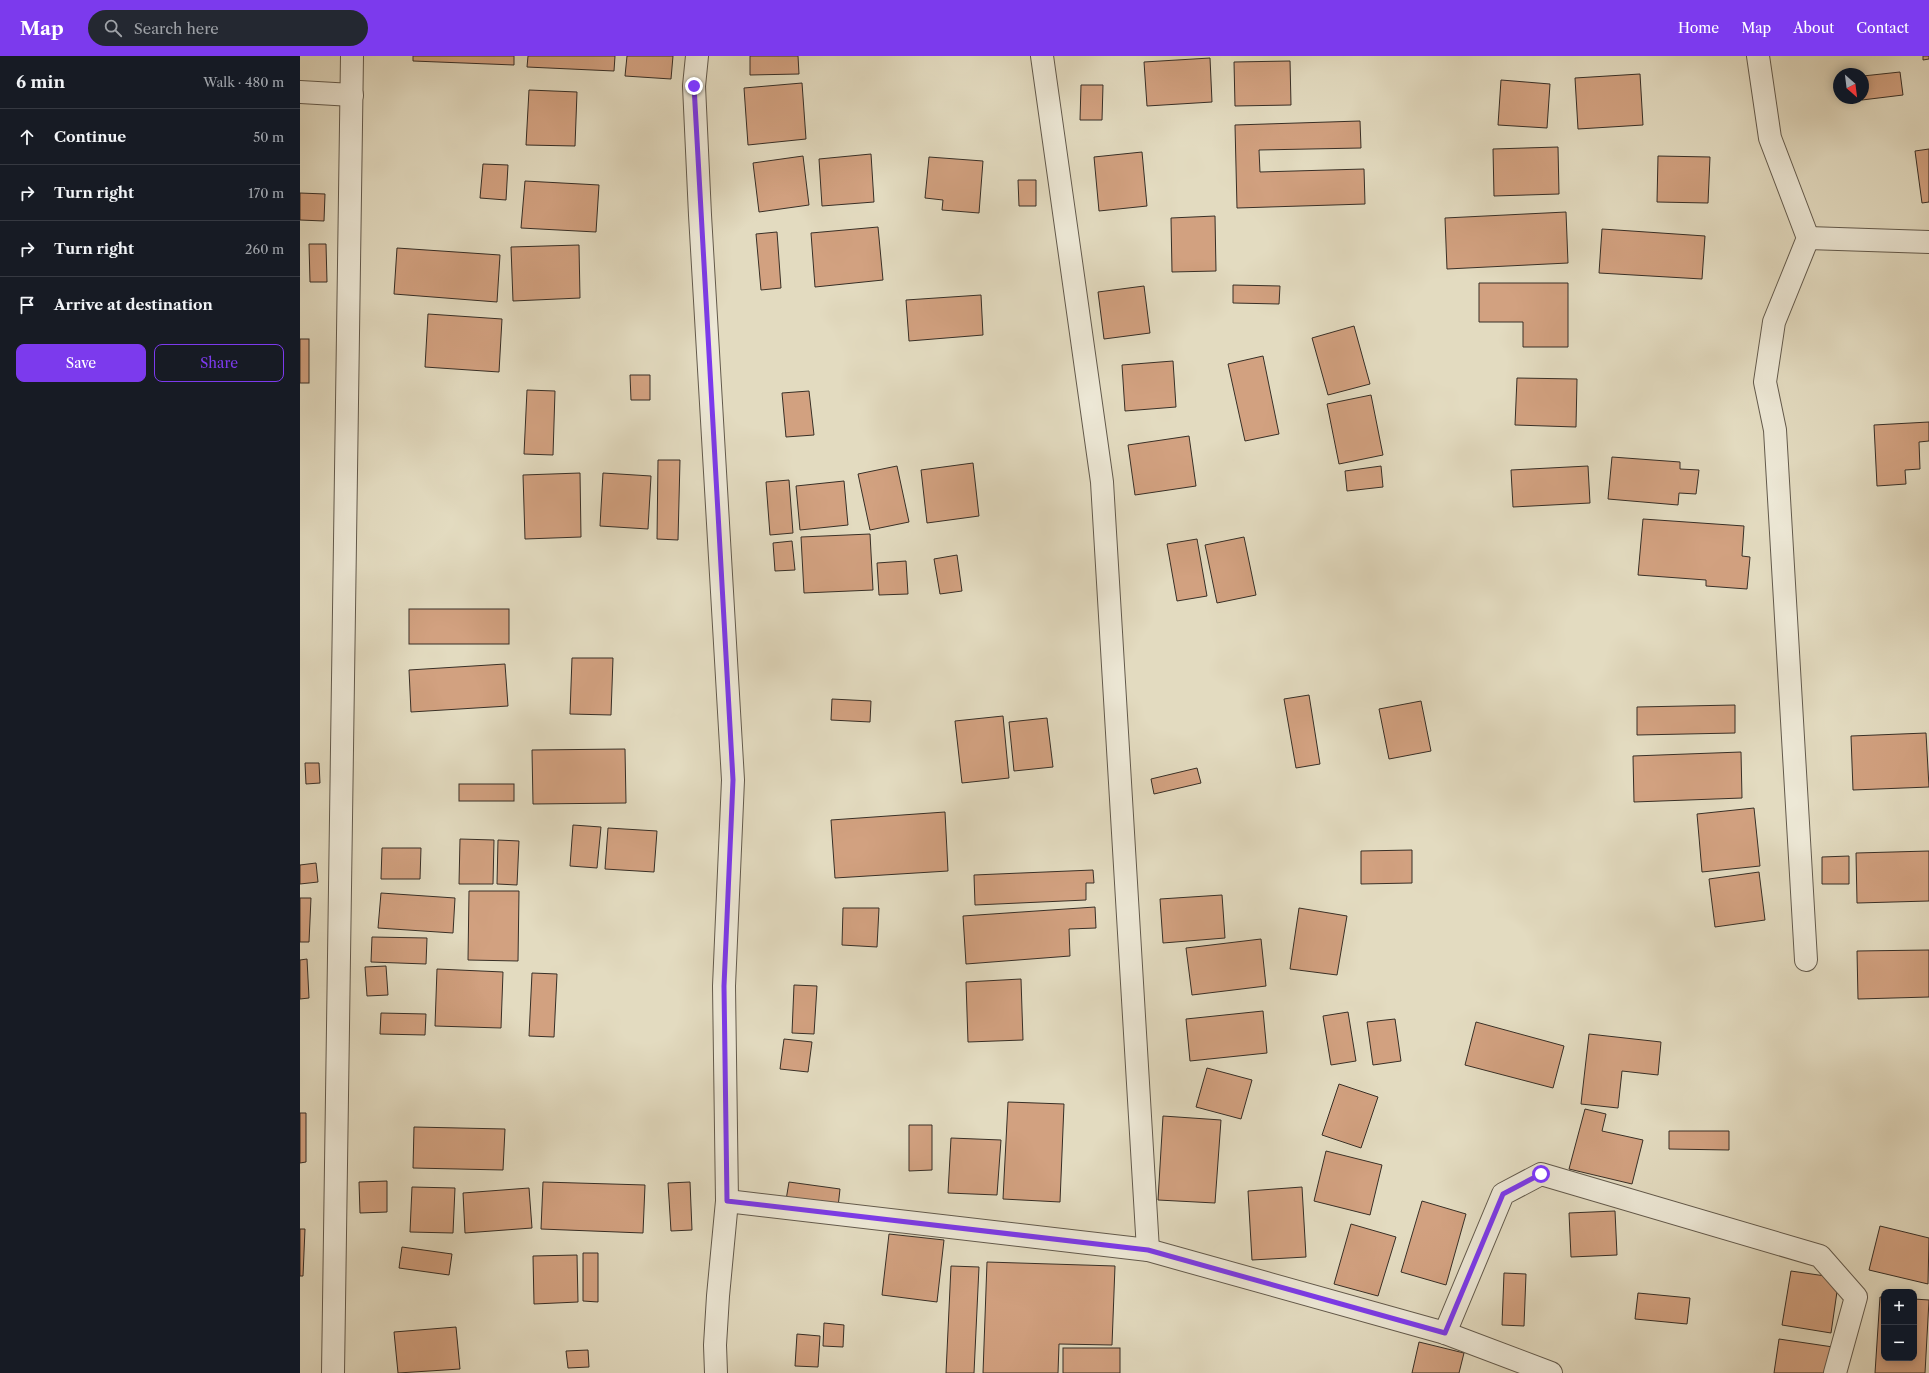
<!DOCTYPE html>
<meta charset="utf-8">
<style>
:root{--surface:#171b24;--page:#242831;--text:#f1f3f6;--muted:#9ea1a6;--line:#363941;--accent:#7c3aed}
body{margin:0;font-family:"Libre Caslon Text",serif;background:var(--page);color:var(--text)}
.controls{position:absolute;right:12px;bottom:12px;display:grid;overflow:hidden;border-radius:8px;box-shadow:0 2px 10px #0003}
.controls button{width:36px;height:36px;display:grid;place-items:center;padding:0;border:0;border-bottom:1px solid var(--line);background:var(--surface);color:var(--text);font:20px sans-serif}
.compass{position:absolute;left:1533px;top:12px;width:36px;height:36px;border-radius:50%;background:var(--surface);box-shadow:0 2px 10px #0003;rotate:152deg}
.stop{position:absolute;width:12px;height:12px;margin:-9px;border:3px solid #7c3aed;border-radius:50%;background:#fff}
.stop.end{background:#7c3aed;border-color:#fff;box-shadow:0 1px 4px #0008}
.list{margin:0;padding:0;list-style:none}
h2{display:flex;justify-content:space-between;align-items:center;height:52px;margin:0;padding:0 16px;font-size:17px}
h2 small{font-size:13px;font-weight:400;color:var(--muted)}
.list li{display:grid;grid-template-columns:26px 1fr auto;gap:12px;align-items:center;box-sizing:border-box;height:56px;padding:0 16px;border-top:1px solid var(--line)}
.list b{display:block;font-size:15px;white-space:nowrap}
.list em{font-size:13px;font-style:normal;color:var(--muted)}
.actions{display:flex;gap:8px;padding:12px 16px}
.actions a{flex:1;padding:9px 0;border:1px solid var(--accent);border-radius:8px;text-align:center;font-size:14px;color:var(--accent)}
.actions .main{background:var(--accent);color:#fff}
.icon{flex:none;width:22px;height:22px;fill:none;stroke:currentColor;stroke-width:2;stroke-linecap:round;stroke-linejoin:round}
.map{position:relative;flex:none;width:1629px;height:1317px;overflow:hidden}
header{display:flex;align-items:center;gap:24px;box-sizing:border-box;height:56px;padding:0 20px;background:var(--accent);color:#fff}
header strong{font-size:19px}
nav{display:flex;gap:22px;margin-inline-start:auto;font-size:14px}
.search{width:280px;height:36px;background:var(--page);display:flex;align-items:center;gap:10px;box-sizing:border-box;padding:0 14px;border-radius:22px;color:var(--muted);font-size:15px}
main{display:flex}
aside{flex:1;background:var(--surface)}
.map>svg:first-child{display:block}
.building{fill:#d2a180;stroke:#382f26}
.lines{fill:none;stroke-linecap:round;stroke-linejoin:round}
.minor-casing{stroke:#635a4c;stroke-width:24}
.minor{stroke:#ede8d6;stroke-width:22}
.route{stroke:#7c3aed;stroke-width:5}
</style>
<header>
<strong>Map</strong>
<div class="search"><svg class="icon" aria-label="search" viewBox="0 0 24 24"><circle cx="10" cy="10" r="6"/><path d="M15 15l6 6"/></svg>Search here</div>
<nav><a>Home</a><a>Map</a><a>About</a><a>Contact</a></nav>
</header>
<main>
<aside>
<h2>6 min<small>Walk · 480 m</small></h2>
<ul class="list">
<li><svg class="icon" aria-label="ahead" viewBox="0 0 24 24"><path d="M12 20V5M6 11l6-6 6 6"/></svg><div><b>Continue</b></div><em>50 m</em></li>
<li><svg class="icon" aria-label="right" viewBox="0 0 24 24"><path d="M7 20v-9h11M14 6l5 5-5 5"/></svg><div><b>Turn right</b></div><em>170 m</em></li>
<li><svg class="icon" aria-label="right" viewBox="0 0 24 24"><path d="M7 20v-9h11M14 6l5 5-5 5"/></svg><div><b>Turn right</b></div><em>260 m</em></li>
<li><svg class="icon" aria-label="arrive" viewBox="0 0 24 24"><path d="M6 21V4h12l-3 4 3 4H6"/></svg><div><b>Arrive at destination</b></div></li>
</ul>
<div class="actions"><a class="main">Save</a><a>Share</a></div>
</aside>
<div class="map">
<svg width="1629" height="1317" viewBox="0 0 1629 1317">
<rect width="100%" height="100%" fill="#e3dbc0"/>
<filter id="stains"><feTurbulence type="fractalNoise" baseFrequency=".005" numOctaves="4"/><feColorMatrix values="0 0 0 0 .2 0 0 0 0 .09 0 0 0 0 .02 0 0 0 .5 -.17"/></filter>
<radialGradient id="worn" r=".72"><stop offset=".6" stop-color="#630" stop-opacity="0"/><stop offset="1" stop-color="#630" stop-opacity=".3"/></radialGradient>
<g class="building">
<polygon points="113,0 214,0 214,9 113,5"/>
<polygon points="228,0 315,0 314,15 227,11"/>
<polygon points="327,0 373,0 371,23 325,20"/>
<polygon points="450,0 498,0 499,18 450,19"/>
<polygon points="1623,0 1629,0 1629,3 1623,4"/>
<polygon points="910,2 912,46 847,50 844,6"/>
<polygon points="990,5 991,49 935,50 934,6"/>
<polygon points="1600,16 1603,39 1562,44 1563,20"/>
<polygon points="1340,18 1343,69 1278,73 1275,22"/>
<polygon points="1201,24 1250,28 1247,72 1198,69"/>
<polygon points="502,27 506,83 448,89 444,32"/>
<polygon points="781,29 803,29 802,64 780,64"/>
<polygon points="229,34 277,36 275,90 226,89"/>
<polygon points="1060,65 1061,92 959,94 960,116 1064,113 1065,148 937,152 935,69"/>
<polygon points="1258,91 1259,138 1194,140 1193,93"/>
<polygon points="1629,93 1629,146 1622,147 1615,95"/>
<polygon points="842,96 847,150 799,155 794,101"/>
<polygon points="571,98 574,146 522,150 519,103"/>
<polygon points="503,100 509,149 459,156 453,107"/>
<polygon points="1358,100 1410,101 1408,147 1357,146"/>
<polygon points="629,101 683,105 679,157 642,154 643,144 625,142"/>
<polygon points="183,108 208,109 206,144 180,142"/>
<polygon points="718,124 736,124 736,150 719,150"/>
<polygon points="225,125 299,129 296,176 221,172"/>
<polygon points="0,137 25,138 24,165 0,164"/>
<polygon points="1266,156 1268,207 1147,213 1145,162"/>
<polygon points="915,160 916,215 872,216 871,162"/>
<polygon points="578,171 583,224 515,231 511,177"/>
<polygon points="1302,173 1405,180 1402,223 1299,217"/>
<polygon points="477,176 481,232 461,234 456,178"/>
<polygon points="9,188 26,188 27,226 10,226"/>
<polygon points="279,189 280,242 213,245 211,191"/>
<polygon points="97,192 200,199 197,246 94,238"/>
<polygon points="1179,227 1268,227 1268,291 1223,291 1223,266 1179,266"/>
<polygon points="933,229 980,230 979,248 933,247"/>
<polygon points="844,230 850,277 804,283 798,236"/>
<polygon points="681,239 683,279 609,285 606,244"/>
<polygon points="128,258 202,263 199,316 125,311"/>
<polygon points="1054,270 1070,328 1028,339 1012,282"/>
<rect x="0" y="283" width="9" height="44"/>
<polygon points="963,300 979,378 945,385 928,308"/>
<polygon points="873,305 876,351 825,355 822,309"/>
<polygon points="330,319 350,319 350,344 331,344"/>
<polygon points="1217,322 1277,323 1276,371 1215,369"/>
<polygon points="227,334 255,335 253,399 224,398"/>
<polygon points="509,335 514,379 486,381 482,337"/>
<polygon points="1071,339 1083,399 1039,408 1027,348"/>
<polygon points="1629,366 1629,385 1619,386 1620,413 1605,414 1606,428 1577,430 1574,369"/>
<polygon points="889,380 896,430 835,439 828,389"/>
<polygon points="1312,401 1380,406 1380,413 1399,414 1396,438 1379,437 1378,449 1308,443"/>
<polygon points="358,404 380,404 378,484 357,483"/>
<polygon points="673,407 679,460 627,467 621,414"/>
<polygon points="597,410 609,466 570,474 558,418"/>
<polygon points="1081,410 1083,431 1047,435 1045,415"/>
<polygon points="1288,410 1290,447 1213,451 1211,414"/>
<polygon points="280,417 281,481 225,483 223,419"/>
<polygon points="303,417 351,420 348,473 300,470"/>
<polygon points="489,424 493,477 470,479 466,426"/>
<polygon points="544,425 548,469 500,474 496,430"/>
<polygon points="1343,463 1444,470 1442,500 1450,501 1447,533 1406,530 1406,524 1338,519"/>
<polygon points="570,478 573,534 504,537 501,481"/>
<polygon points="944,481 956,539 917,547 905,489"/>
<polygon points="897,483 907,540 877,545 867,488"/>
<polygon points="492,485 495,514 475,515 473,487"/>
<polygon points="657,499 662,535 640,538 634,503"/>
<polygon points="606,505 608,538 579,539 577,507"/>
<rect x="109" y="553" width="100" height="35"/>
<polygon points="272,602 313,602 311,659 270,658"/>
<polygon points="205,608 208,650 111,656 109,614"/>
<polygon points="1009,639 1020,708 996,712 984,643"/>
<polygon points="532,643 571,645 570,666 531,664"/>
<polygon points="1121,645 1131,695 1089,703 1079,653"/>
<polygon points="1435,649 1435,677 1337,679 1337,651"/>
<polygon points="703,660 709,722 662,727 655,665"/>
<polygon points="747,662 753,711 714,715 709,666"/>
<polygon points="1626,677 1629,731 1553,734 1551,680"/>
<polygon points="325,693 326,747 233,748 232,694"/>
<polygon points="1441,696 1442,742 1334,746 1333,700"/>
<polygon points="5,707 19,707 20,727 6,728"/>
<polygon points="897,712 901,727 854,738 851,723"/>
<rect x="159" y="728" width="55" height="17"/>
<polygon points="1454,752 1460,810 1402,816 1397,758"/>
<polygon points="645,756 648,815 535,822 531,764"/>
<polygon points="273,769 301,771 297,812 270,810"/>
<polygon points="308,772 357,775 354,816 305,813"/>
<polygon points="160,783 194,784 193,828 159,828"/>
<polygon points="198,784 219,785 217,829 197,828"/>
<polygon points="82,792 121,792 120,823 81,823"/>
<polygon points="1112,794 1112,827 1061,828 1061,795"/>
<polygon points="1629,795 1629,845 1557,847 1556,797"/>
<polygon points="1549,800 1549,828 1522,828 1522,801"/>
<polygon points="16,807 18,826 0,828 0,809"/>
<polygon points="793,814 794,827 786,827 786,844 675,849 674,819"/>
<polygon points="1459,816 1465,864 1415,871 1409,823"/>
<polygon points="169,835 219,835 218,905 168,904"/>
<polygon points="81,837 155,842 153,877 78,872"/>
<polygon points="922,839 925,882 863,887 860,843"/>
<polygon points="0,842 11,842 9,886 0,886"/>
<polygon points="795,851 796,872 769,873 770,900 666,908 663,860"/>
<polygon points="543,852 579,852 577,891 542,889"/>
<polygon points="999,852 1047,860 1037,919 990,913"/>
<polygon points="72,881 127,882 126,908 71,906"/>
<polygon points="961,883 966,930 892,939 886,892"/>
<polygon points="1629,894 1629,941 1558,943 1557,895"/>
<polygon points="7,903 9,942 0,943 0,904"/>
<polygon points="86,910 88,939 67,940 65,911"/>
<polygon points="137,913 203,916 201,972 135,970"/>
<polygon points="232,917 257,918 254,981 229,980"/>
<polygon points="721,923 723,984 668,986 666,926"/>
<polygon points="494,929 517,930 514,978 492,977"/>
<polygon points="963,955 967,997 890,1005 886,963"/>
<polygon points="1048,956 1056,1005 1031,1009 1023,960"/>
<polygon points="81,957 126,958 125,979 80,978"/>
<polygon points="1095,963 1101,1005 1073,1009 1067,966"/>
<polygon points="1176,966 1264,990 1253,1032 1165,1009"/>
<polygon points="1289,978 1361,986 1358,1019 1322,1015 1318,1052 1281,1048"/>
<polygon points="484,983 512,986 508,1016 480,1013"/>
<polygon points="907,1012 952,1024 941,1063 896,1051"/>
<polygon points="1039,1028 1078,1041 1061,1092 1022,1079"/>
<polygon points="708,1046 764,1048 760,1146 703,1143"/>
<polygon points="1285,1053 1306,1058 1302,1075 1343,1084 1332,1128 1269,1113"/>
<polygon points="0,1057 6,1057 6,1106 0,1107"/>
<polygon points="863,1060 921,1064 915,1147 858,1144"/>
<polygon points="609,1069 632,1069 632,1114 609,1115"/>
<polygon points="114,1071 205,1073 203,1114 113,1112"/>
<polygon points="1369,1075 1429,1075 1429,1094 1369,1093"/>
<polygon points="651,1082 701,1084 697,1139 648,1137"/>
<polygon points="1026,1095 1082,1109 1070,1159 1014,1145"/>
<polygon points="87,1125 87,1156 60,1157 59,1126"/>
<polygon points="243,1126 345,1129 343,1177 241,1173"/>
<polygon points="390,1126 392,1174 371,1175 368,1127"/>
<polygon points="489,1126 540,1133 538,1151 486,1144"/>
<polygon points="112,1131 155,1132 153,1177 110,1176"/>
<polygon points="1002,1131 1006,1201 952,1204 948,1135"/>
<polygon points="229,1132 232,1172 165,1177 163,1137"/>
<polygon points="1122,1145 1166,1158 1146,1229 1101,1216"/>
<polygon points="1315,1155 1317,1199 1271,1201 1269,1157"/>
<polygon points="1051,1168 1096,1181 1078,1240 1034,1228"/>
<polygon points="1580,1170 1629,1182 1628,1228 1569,1214"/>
<polygon points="0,1173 5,1173 3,1220 0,1220"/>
<polygon points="589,1178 644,1184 637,1246 582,1239"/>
<polygon points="102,1191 152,1198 149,1219 99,1212"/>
<polygon points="283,1197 298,1197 298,1246 283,1245"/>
<polygon points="277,1199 278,1246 234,1248 233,1200"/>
<polygon points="687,1206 815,1210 812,1289 759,1288 758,1317 683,1317"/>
<polygon points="651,1210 679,1211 674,1317 646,1317"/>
<polygon points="1491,1215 1539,1222 1531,1277 1482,1269"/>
<polygon points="1204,1217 1226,1218 1224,1270 1202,1269"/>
<polygon points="1338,1237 1390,1242 1387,1268 1335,1263"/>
<polygon points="1580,1241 1584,1241 1584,1302 1614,1302 1614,1243 1629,1244 1625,1317 1575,1317"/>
<polygon points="524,1267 544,1269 543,1291 523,1290"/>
<polygon points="156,1271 160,1313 98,1317 94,1276"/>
<polygon points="497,1278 520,1280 518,1311 495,1310"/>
<polygon points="1479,1283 1533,1291 1529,1317 1474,1317"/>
<polygon points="1119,1286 1164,1297 1159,1317 1112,1317"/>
<rect x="763" y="1292" width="57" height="25"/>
<polygon points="288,1294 289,1311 268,1312 266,1295"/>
</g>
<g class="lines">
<g class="minor-casing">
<g id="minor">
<polyline points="397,0 394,30 400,159 433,724 424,930 427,1145 418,1240 415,1289 416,1317"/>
<polyline points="742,0 802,426 848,1194"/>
<polyline points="1458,0 1470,82 1508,182 1474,266 1465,326 1475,374 1506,904"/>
<polyline points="0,36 52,39"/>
<polyline points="1508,182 1629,186"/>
<polyline points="427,1145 848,1194 1145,1277 1251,1317"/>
<polyline points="1145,1277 1203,1138 1241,1118 1520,1200 1556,1241 1535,1317"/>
<polyline points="33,1317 52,0"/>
</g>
</g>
<use href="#minor" class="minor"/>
</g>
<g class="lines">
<polyline class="route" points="394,30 433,724 424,930 427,1145 848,1194 1145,1277 1203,1138 1241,1118"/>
</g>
<rect width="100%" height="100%" filter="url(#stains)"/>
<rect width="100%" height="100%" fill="url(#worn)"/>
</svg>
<div class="controls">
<button>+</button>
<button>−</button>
</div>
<svg class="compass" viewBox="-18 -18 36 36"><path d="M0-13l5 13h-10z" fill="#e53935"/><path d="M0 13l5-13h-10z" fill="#9ea1a6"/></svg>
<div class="stop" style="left:1241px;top:1118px"></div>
<div class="stop end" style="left:394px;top:30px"></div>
</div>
</main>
